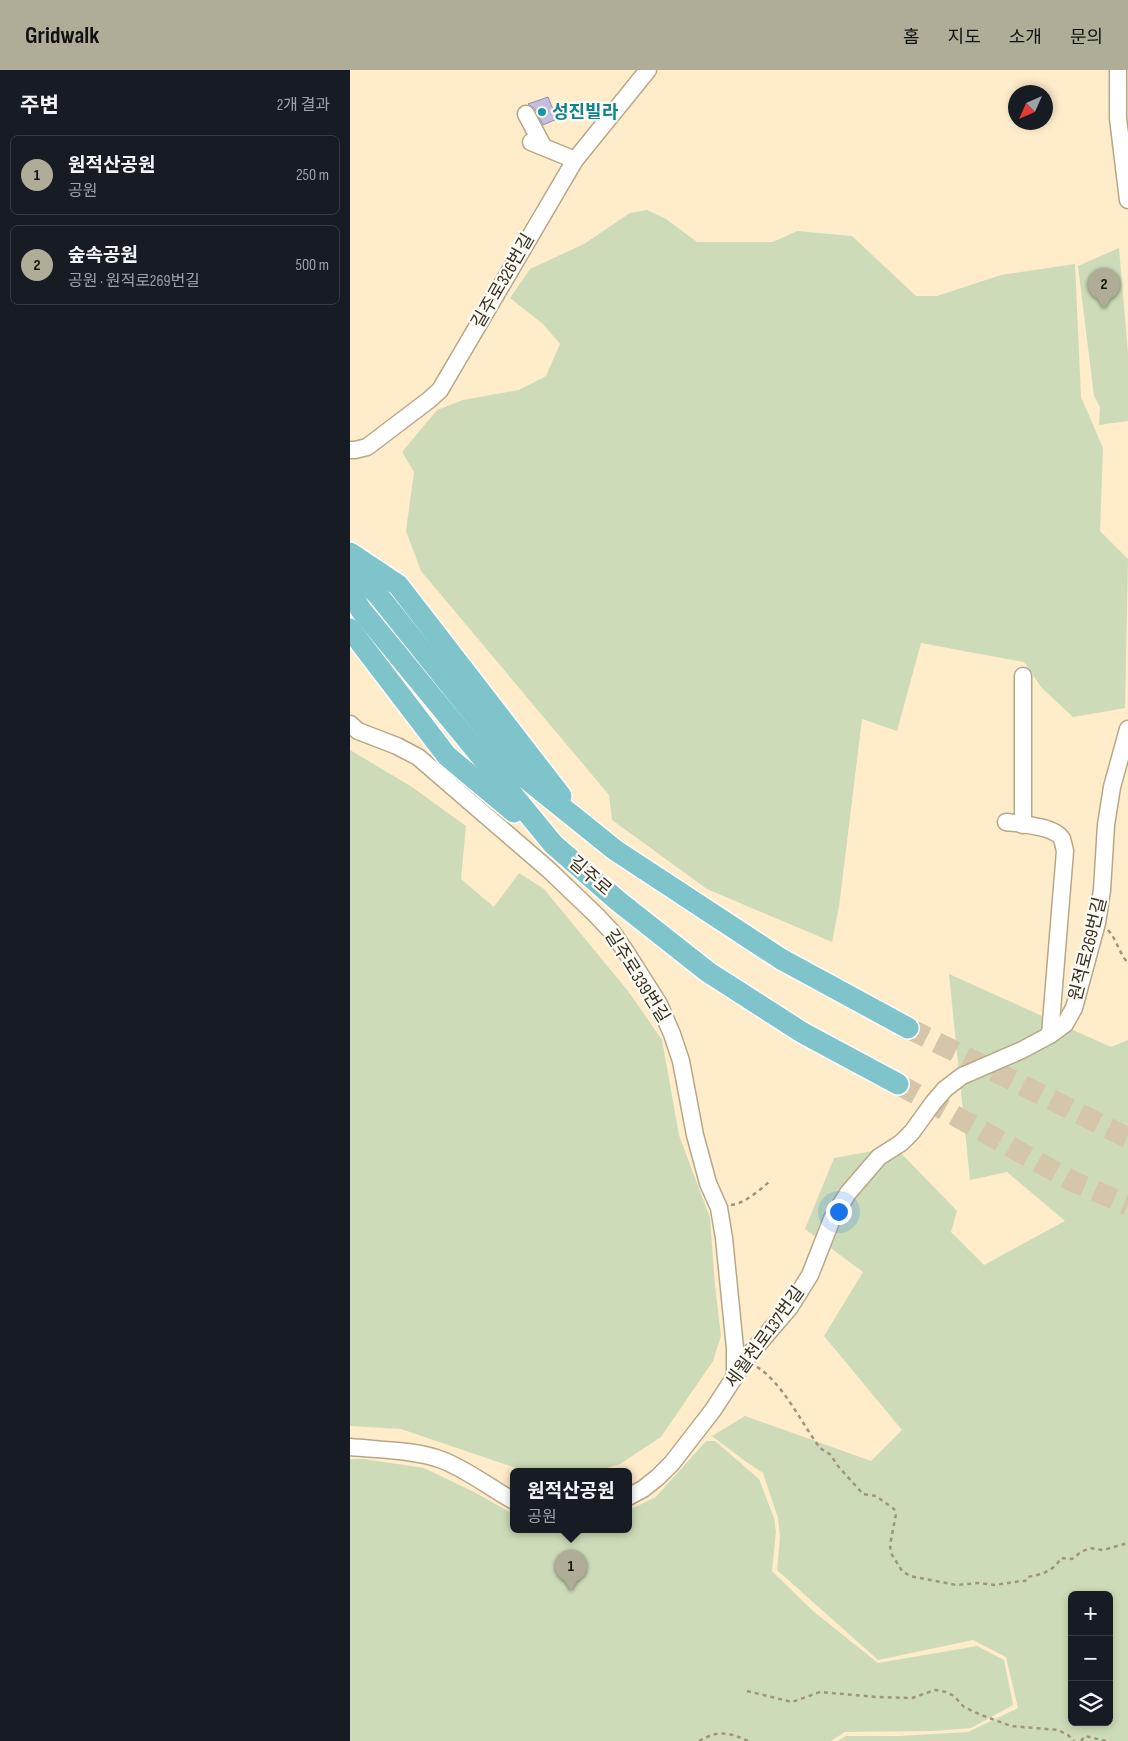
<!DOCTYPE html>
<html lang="ko">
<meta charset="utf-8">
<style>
:root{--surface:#171b24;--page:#242831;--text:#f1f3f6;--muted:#9ea1a6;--line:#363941;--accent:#afad98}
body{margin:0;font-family:"Sofia Sans Condensed","Noto Sans KR",sans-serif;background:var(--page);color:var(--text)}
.controls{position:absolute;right:15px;bottom:15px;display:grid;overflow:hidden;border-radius:8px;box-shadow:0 2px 8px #0003}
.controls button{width:45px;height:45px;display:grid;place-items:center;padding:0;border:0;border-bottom:1px solid var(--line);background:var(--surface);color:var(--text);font:25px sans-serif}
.compass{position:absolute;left:658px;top:15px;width:45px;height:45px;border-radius:50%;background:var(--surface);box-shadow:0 2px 8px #0003;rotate:225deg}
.you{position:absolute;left:488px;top:1141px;width:18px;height:18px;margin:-12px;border:4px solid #fff;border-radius:50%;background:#1a73e8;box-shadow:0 0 0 8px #1a73e833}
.badge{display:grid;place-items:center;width:32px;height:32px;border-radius:50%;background:var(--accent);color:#111;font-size:16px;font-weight:700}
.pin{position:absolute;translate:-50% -41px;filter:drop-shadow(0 1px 2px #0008)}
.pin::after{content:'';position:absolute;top:26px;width:18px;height:15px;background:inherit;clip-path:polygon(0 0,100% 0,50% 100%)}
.popup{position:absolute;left:160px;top:1398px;width:122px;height:65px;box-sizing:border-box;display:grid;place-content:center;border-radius:8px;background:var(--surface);filter:drop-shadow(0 1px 4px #0005);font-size:16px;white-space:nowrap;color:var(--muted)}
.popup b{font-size:19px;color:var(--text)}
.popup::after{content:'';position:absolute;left:50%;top:100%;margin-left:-10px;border:10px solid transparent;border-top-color:var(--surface)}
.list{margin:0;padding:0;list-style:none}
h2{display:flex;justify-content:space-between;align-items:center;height:65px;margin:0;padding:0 20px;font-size:21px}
h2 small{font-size:16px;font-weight:400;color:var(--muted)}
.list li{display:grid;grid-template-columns:32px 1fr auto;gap:15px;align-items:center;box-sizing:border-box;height:80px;margin:0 10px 10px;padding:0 10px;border:1px solid var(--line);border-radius:8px}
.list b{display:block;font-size:19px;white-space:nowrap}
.list p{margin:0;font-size:16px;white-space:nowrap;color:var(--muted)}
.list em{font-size:16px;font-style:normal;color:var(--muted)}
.icon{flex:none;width:28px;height:28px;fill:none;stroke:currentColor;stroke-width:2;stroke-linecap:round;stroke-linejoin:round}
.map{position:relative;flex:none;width:778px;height:1671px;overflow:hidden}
header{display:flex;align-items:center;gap:30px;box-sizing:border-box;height:70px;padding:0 25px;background:var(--accent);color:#111}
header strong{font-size:24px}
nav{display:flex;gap:28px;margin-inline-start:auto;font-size:18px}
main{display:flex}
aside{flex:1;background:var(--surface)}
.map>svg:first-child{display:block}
.green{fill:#cedbb8;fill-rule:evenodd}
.building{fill:#c5bcde;stroke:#968eae}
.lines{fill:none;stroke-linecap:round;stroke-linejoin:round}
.major-tunnel{stroke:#d6c6a9;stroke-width:21;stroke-dasharray:21 11;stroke-linecap:butt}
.minor-casing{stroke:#b8a787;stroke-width:19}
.major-casing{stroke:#fff;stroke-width:24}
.path{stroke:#a1947c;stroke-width:2.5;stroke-dasharray:4 4;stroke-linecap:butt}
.minor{stroke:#fff;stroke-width:16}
.major{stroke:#80c4cb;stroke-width:21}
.culture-dot{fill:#0f9aa8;stroke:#fefbf4;stroke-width:2}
.labels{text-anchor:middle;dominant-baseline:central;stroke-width:4.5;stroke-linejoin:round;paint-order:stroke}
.culture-label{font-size:18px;font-weight:bold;fill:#0d838f;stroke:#fefbf4;text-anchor:start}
.street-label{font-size:18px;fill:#373023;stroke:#fefbf4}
</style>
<header>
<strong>Gridwalk</strong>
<nav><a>홈</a><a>지도</a><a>소개</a><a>문의</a></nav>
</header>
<main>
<aside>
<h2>주변<small>2개 결과</small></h2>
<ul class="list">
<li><span class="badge">1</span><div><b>원적산공원</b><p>공원</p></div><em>250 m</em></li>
<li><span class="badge">2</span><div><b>숲속공원</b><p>공원 · 원적로269번길</p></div><em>500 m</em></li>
</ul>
</aside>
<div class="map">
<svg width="778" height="1671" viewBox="0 0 778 1671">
<rect width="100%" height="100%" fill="#feecca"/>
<g class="green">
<polygon points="297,140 316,149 347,172 423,172 447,161 502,166 566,226 587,226 651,205 725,194 731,327 753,378 750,461 778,489 775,638 723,647 691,617 674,592 571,573 547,661 512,649 489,837 482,872 357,819 262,750 259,725 71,501 56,461 64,402 52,382 87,340 113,330 169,320 196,306 210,274 193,254 160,228 180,199 234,174 280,143"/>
<polygon points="769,178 778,283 778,351 749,355 750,337 744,326 728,196"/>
<polygon points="0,680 62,717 116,756 111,809 144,837 169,803 194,819 278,921 312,970 329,1065 360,1148 365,1216 371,1266 363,1291 311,1367 270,1394 243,1402 178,1402 51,1359 0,1356"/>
<path d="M599 904 761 977 778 970V1671H488L496 1666H548L618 1662 668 1638 656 1587 623 1570 528 1590 427 1500 430 1467 428 1448 413 1403 395 1391 362 1366 395 1346 521 1391 552 1360 474 1266 513 1202 455 1159 484 1088 545 1077 607 1141 601 1162 634 1195 715 1151 657 1102 620 1110ZM722 1525H759V1652H722Z"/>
<polygon points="356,1371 365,1371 409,1409 424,1448 426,1461 422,1501 463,1541 528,1593 627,1576 654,1590 663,1635 621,1658 584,1661 495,1662 481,1671 0,1671 0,1389 14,1389 74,1398 126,1423 163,1444 164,1460 278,1460 279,1440 306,1427"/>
</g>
<polygon class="building" points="198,27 207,49 193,55 185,39 178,34"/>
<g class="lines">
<g class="major-tunnel">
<polyline points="558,958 778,1068"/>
<polyline points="548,1014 722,1111 778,1135"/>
</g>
<g class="minor-casing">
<g id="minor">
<polyline points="768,0 768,48 778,130"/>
<polyline points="176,44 193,76"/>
<polyline points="181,72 225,90"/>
<polyline points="0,380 5,380 17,377 79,330 90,320 225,90 298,0"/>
<polyline points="0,654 8,661 47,676 68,687 199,800 246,845 262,862 276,882 309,934 322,964 331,991 345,1065 358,1113 369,1138 374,1168 385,1278 385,1306"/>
<path d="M656 752C670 754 705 756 712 769 713 772 714 777 715 781L700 965"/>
<polyline points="673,755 673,606"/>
<path d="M0 1377C29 1380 66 1380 92 1390 118 1400 140 1418 164 1431"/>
<polyline points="278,1427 293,1419 308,1407 322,1393 363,1340 399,1285 440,1237 460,1205 482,1149 498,1123 529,1087 551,1073 562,1062 583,1033 595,1019 612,1006 672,980 700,965 715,954 724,938 747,853 752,820 756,755 762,717 778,659"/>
</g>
</g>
<g class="major-casing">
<g id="major">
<polyline points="0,483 48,515 211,726"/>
<polyline points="0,497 28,525 173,706 265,780 431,889 558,958"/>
<polyline points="0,522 11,540 203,774 268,831 358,902 453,963 548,1014"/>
<polyline points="0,559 97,686 164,742"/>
</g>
</g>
<g class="path">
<path d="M758 860C767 870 769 883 778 893"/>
<path d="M381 1135C396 1133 408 1121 419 1112"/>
<path d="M407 1297C432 1312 452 1354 470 1378L481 1385 487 1395 513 1424 526 1426 544 1439 546 1444 540 1475 541 1483 552 1501 560 1506 606 1515 629 1513 645 1515 671 1511H675L677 1507C691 1505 704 1501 711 1488L722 1489 731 1482 740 1478 753 1480 778 1473"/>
<polyline points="397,1621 442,1632 470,1622 527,1627 562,1628 585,1620 596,1622 604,1626 614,1637 631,1645 661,1656 708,1660 718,1665 724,1671"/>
<path d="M349 1671C368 1660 379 1662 398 1671"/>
<polyline points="731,1671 735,1666 756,1671"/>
</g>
<use href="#minor" class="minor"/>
<use href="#major" class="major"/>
</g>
<circle class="culture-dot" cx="192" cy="42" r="5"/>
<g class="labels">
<g class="culture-label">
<text x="202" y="42">성진빌라</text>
</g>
<g class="street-label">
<text transform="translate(153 211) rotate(-60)">길주로326번길</text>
<text transform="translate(240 806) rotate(41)">길주로</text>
<text transform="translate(738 879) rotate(-76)">원적로269번길</text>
<text transform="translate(287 906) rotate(58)">길주로339번길</text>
<text transform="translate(415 1267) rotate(-54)">세월천로137번길</text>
</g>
</g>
</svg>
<div class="controls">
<button>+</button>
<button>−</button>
<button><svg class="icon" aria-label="layers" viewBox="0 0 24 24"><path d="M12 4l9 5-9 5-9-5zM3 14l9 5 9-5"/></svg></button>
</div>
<svg class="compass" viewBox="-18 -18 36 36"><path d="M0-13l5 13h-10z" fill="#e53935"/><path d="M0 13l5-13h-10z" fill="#9ea1a6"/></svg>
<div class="you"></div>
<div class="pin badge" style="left:221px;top:1521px">1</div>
<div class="popup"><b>원적산공원</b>공원</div>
<div class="pin badge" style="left:754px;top:239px">2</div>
</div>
</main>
